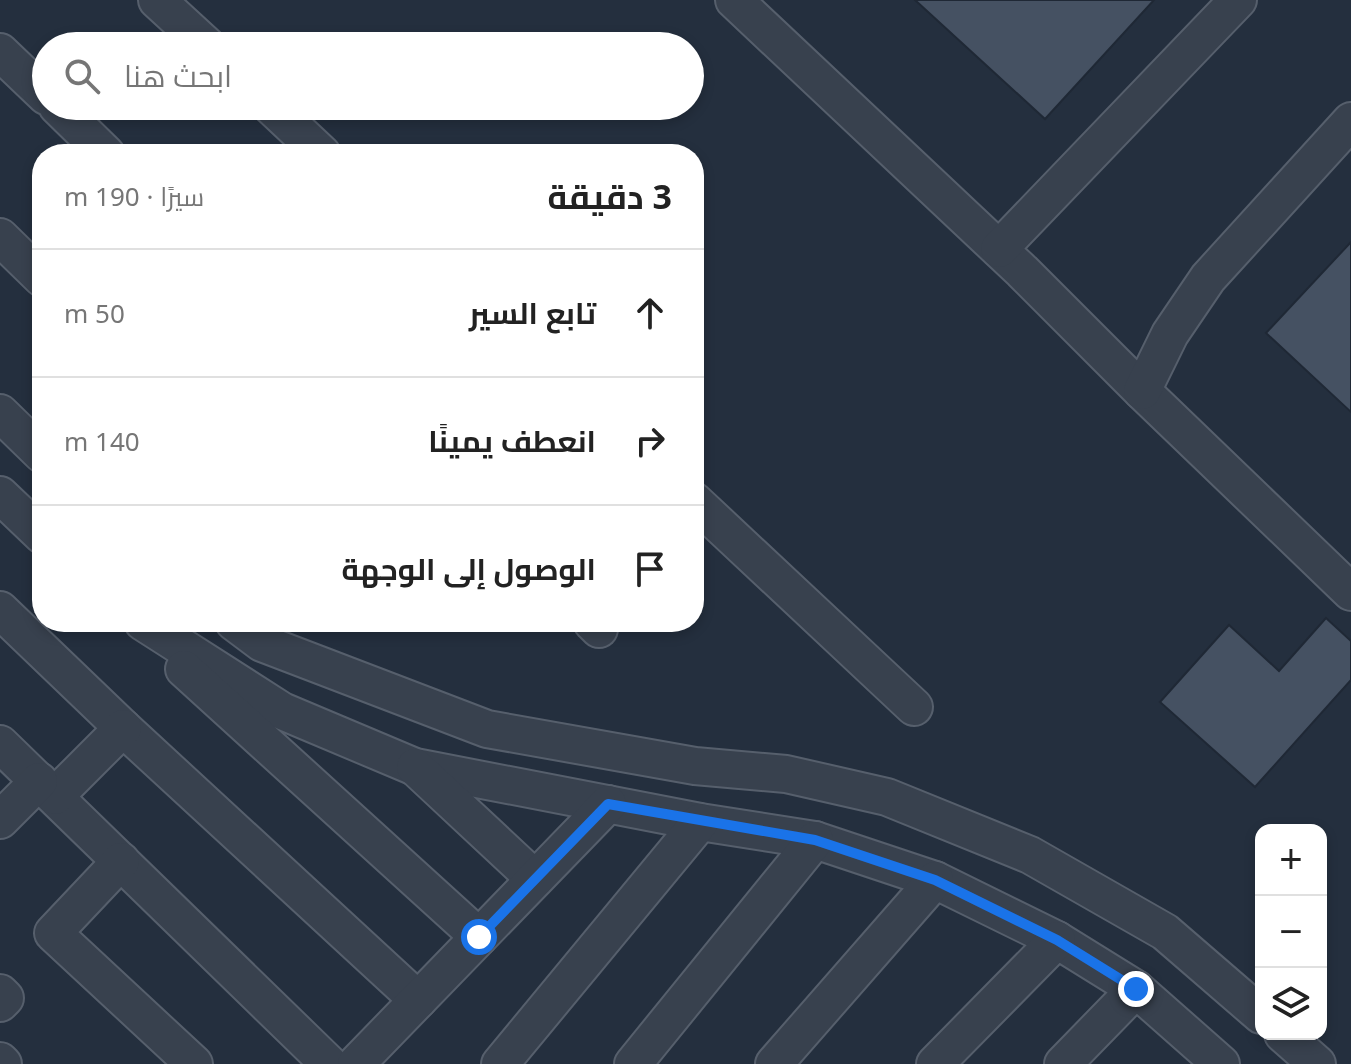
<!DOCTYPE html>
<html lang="ar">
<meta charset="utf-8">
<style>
:root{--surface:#fff;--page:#f6f6f6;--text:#222;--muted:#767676;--line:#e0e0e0}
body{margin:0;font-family:"Noto Sans",Cairo,sans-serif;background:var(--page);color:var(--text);direction:rtl}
.controls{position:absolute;right:24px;bottom:24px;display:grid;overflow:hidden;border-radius:16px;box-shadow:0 4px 12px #0003}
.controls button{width:72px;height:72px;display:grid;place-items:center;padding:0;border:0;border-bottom:2px solid var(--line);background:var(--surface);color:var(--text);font:40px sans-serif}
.stop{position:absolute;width:24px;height:24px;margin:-18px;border:6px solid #1a73e8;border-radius:50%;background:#fff}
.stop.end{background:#1a73e8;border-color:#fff;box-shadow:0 2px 8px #0008}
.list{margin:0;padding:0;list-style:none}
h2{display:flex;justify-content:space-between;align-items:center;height:104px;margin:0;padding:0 32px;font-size:34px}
h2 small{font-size:26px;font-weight:400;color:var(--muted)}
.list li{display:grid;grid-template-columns:52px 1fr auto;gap:24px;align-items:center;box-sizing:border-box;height:128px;padding:0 32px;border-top:2px solid var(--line)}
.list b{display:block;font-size:30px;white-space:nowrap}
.list em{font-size:26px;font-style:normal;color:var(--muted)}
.icon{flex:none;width:44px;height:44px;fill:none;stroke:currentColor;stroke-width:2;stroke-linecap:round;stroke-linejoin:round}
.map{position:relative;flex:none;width:1351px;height:1064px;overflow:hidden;direction:ltr}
.search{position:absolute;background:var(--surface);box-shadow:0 4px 12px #0003;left:32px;top:32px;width:672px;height:88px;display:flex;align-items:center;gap:20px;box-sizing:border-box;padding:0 28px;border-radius:44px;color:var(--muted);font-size:30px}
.panel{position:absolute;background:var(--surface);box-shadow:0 4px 12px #0003;left:32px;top:144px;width:672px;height:488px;border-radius:32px;direction:rtl}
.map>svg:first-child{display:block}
.building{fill:#455162;stroke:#1f2835;stroke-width:2}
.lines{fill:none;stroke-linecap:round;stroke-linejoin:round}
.minor-casing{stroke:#565f6c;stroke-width:40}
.minor{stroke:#38414e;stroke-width:36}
.route{stroke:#1a73e8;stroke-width:10}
</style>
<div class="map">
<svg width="1351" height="1064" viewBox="0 0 1351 1064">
<rect width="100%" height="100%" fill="#242f3e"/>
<g class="building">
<polygon points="915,0 1154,0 1045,119"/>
<polygon points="1351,242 1351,412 1266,333"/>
<polygon points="1326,618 1351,641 1351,680 1255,787 1160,702 1229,625 1279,671"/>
</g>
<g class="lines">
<g class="minor-casing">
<g id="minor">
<polyline points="157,0 207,46"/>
<polyline points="734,0 1022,271 1142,391 1351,592"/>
<polyline points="0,52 46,96"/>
<polyline points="57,106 106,154"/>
<polyline points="271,106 322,154"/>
<polyline points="0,237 42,278"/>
<polyline points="999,249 1238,0"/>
<polyline points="1142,391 1170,334 1208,278 1351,121"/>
<polyline points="0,413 42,454"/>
<polyline points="0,495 42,535"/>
<polyline points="694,501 914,707"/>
<polyline points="0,610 123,728 418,1000"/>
<polyline points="143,622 282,711 415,767 700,822 815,840 935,880 1057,940 1136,989 1221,1064"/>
<polyline points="234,622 262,643 487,729 695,766 786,774 887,797 1030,855 1165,932 1261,1015"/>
<polyline points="592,622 599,629"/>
<polyline points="184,669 479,937"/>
<polyline points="0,744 329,1064"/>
<polyline points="415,767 535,879"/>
<polyline points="55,796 123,728"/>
<polyline points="0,820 39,781"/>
<polyline points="121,861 53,933 194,1064"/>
<polyline points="0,993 5,998 0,1003"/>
<polyline points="1283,1034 1317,1064"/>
<polyline points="0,1061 3,1064"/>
<polyline points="356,1064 608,804"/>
<polyline points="500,1064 700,822"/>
<polyline points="633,1064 815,840"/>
<polyline points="774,1064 935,880"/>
<polyline points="935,1064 1057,940"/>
<polyline points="1063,1064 1136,989"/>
</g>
</g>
<use href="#minor" class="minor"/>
</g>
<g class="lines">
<polyline class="route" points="479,937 608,804 815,840 935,880 1057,940 1136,989"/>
</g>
</svg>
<div class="controls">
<button>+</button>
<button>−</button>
<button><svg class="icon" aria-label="layers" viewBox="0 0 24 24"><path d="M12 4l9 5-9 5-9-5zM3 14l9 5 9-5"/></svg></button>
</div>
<div class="stop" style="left:479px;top:937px"></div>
<div class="stop end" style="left:1136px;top:989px"></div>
<div class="search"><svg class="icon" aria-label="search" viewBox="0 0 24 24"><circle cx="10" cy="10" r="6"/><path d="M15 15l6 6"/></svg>ابحث هنا</div>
<section class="panel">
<h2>3 دقيقة<small>سيرًا · 190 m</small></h2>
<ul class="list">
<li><svg class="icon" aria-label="ahead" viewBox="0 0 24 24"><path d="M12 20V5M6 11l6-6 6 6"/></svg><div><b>تابع السير</b></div><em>50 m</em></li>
<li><svg class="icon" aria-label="right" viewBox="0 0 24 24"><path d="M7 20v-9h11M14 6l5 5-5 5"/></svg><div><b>انعطف يمينًا</b></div><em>140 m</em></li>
<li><svg class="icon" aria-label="arrive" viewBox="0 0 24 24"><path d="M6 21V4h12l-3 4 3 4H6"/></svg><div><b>الوصول إلى الوجهة</b></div></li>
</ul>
</section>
</div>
